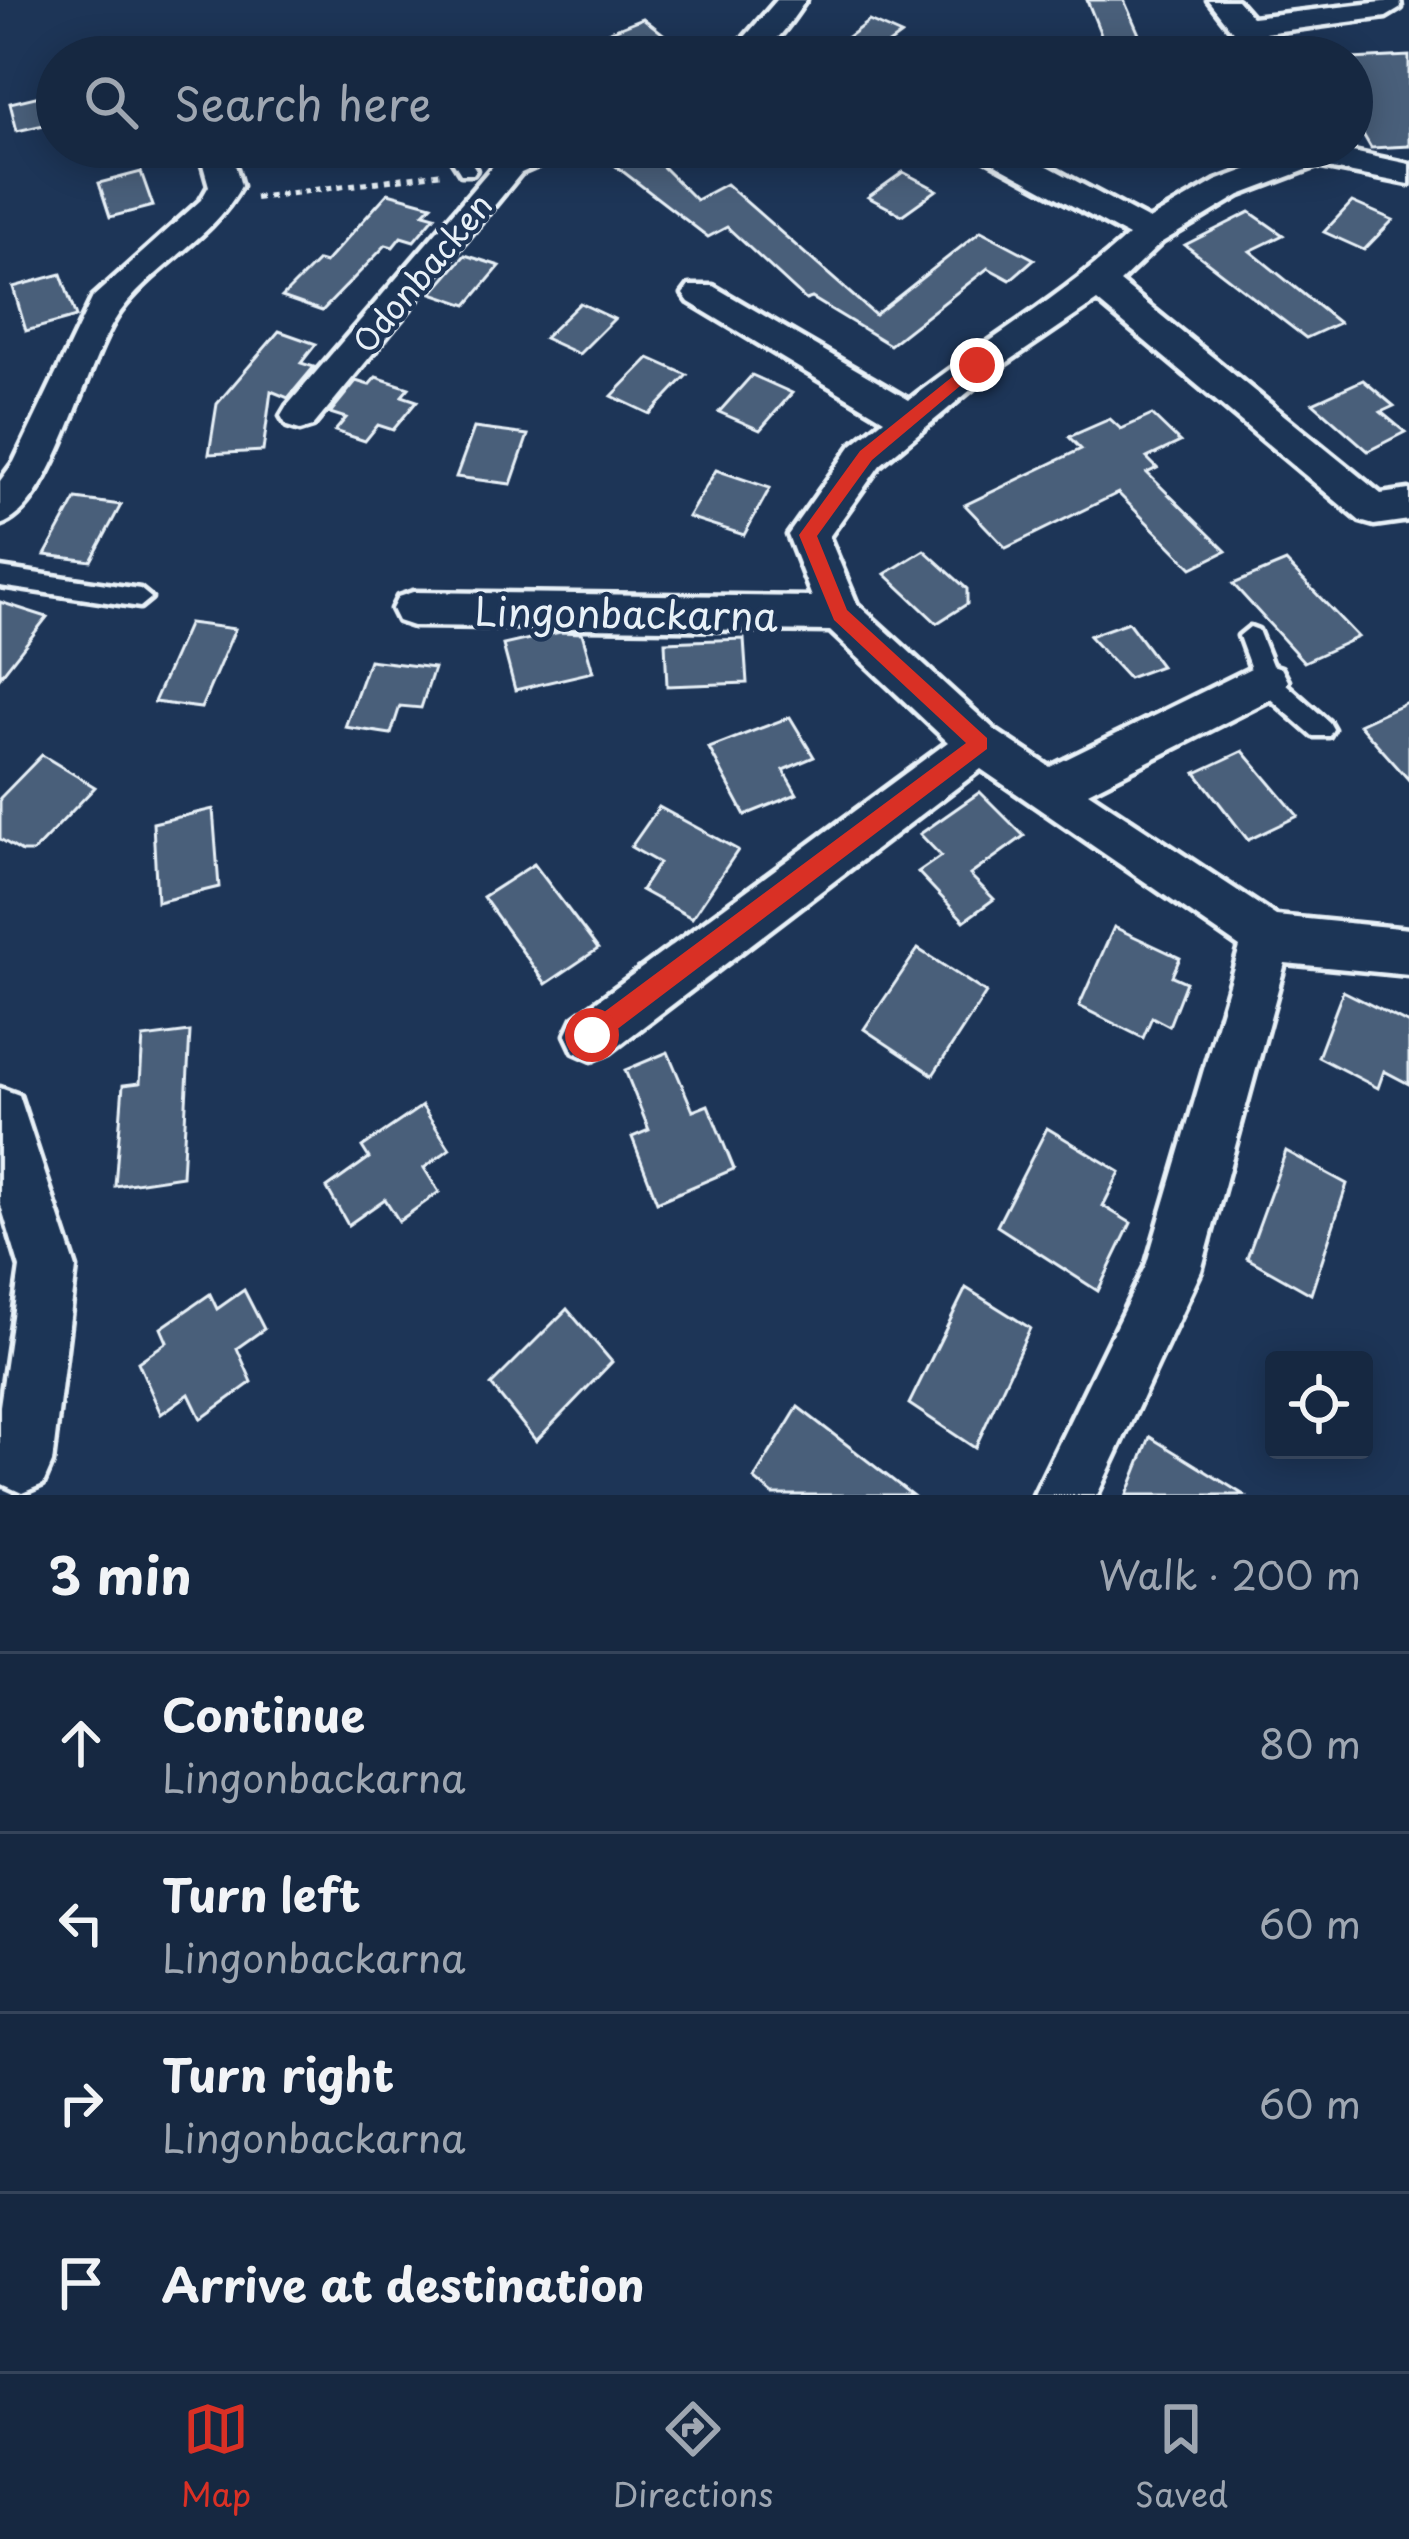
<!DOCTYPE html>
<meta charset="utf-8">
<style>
:root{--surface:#162841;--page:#1f3048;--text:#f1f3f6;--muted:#9ea6b1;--line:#35445a;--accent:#d93025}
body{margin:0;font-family:"Playpen Sans",sans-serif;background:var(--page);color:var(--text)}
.controls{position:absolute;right:36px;bottom:36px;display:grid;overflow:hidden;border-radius:12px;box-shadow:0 6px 30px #0003}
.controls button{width:108px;height:108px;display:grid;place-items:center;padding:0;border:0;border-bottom:3px solid var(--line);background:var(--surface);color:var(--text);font:60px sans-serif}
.stop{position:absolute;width:36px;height:36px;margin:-27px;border:9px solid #d93025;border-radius:50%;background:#fff}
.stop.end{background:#d93025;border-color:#fff;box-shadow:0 3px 12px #0008}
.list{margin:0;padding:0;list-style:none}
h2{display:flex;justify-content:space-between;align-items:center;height:156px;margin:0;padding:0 48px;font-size:51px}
h2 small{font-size:39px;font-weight:400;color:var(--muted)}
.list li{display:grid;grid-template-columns:78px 1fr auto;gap:36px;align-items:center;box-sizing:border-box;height:180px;padding:0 48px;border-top:3px solid var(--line)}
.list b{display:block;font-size:45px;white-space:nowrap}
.list p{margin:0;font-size:39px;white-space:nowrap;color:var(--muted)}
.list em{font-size:39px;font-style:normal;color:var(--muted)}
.icon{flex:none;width:66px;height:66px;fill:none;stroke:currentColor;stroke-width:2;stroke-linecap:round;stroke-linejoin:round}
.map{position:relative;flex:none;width:1409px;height:1495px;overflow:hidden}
.search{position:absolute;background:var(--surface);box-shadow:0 6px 30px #0003;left:36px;right:36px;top:36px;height:132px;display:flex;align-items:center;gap:30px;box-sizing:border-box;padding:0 42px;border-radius:66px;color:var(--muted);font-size:45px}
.sheet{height:876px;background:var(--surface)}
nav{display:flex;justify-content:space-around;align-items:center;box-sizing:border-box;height:168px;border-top:3px solid var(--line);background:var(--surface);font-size:33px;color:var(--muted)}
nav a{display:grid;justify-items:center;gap:6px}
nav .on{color:var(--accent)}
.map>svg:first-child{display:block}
.building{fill:#495e7a;stroke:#e8f1f8;stroke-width:3}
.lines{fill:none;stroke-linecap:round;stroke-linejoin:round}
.lane-casing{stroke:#e8f1f8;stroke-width:9}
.street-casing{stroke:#e8f1f8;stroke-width:9}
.path{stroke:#e8f1f8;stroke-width:6;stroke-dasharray:6 6;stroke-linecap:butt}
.lane{fill:#1d3557;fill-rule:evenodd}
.street{fill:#1d3557;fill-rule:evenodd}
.route{fill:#d93025}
.labels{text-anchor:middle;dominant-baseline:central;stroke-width:9;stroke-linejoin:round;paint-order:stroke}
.far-street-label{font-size:33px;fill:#e8f1f8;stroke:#1d3557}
.street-label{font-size:39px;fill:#e8f1f8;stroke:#1d3557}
</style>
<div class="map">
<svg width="1409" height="1495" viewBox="0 0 1409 1495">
<rect width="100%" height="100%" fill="#1d3557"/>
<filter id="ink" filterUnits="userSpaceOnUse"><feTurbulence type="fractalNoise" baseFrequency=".00833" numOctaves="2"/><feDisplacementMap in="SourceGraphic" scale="24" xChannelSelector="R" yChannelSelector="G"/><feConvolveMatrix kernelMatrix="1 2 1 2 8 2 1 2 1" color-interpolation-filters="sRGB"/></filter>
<g filter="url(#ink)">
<g class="building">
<polygon points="1087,0 1124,0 1149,57 1110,57"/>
<polygon points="643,18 676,44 639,57 608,32"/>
<polygon points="869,21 901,35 871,57 837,45"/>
<polygon points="1409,56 1409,146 1371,148 1352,115 1352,59"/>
<polygon points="52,93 57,122 17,131 10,103"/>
<polygon points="591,147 643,147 696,200 726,184 875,315 981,231 1034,259 1010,280 988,268 890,345 812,298 806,300 727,227 708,237"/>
<polygon points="141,172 153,206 110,217 99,183"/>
<polygon points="903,172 937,190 902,215 868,197"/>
<polygon points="388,193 432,205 424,213 435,216 414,241 401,237 393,247 386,245 322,311 282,297 318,261 325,263"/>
<polygon points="1352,202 1393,220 1364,250 1324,232"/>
<polygon points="1250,212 1283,235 1250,251 1339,323 1306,338 1185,245"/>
<polygon points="465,255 500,266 467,305 432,293"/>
<polygon points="61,274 76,317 26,331 13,287"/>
<polygon points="580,303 614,319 579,354 544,338"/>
<polygon points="279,331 316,344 301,363 314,367 288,398 271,391 263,451 209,454 217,404"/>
<polygon points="649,358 687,375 650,414 612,396"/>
<polygon points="752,375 792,393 760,430 719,412"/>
<polygon points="376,377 409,388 402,396 417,401 393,430 378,425 365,441 335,431 346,418 330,413 356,381 369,385"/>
<polygon points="1363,380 1394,406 1381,412 1405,432 1368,451 1313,403"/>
<polygon points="1152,415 1180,442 1147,458 1157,468 1147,473 1226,551 1192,568 1118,493 1006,548 965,505 1081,449 1069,437 1110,419 1121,429"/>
<polygon points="474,428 528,435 511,484 456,477"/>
<polygon points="716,470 770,488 744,535 688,517"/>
<polygon points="76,499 121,505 91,561 45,555"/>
<polygon points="924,550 967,589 967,604 937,623 885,574"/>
<polygon points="1286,562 1358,637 1304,662 1233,584"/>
<polygon points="0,602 47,617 0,677"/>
<polygon points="1128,622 1161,666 1128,678 1089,636"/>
<polygon points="189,623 235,629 201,708 154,702"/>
<polygon points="560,632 582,633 593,672 515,690 503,645"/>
<polygon points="744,639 747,683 667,686 665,642"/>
<polygon points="369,660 434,668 421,708 400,706 391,734 345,727"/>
<polygon points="1409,701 1409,780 1359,724"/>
<polygon points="790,717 814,757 783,770 797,794 745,815 709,748"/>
<polygon points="1243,751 1298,816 1248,840 1196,773"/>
<polygon points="42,755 95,787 33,852 22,852 0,839 0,798"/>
<polygon points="980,792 1024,836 970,875 994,899 964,921 918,872 941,856 920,834"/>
<polygon points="659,807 738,850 692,918 641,890 659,863 631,847"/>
<polygon points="213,809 219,887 157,902 153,823"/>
<polygon points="534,864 598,949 546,984 483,897"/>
<polygon points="1114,927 1180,958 1172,976 1186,982 1169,1026 1152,1017 1143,1038 1079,1006"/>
<polygon points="918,949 986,993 933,1075 864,1029"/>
<polygon points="1343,991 1409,1024 1409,1084 1384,1071 1378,1088 1318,1057"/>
<polygon points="190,1032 182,1176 115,1186 123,1085 140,1083 143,1038"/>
<polygon points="668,1052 693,1111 708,1105 734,1169 657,1202 632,1137 649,1130 625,1070"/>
<polygon points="422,1106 450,1149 424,1168 439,1192 399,1221 385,1199 348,1225 327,1188 369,1158 362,1147"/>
<polygon points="1047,1128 1120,1172 1103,1206 1131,1223 1098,1291 997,1226"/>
<polygon points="1286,1151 1347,1184 1311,1294 1247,1258"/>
<polygon points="966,1288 1030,1328 975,1448 909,1404"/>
<polygon points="244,1290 264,1329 237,1348 252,1382 201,1419 189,1394 161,1414 138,1362 167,1342 161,1328 210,1294 217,1309"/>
<polygon points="567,1309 612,1362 536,1441 491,1385"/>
<polygon points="798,1407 912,1495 773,1495 754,1479"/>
<polygon points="1150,1437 1244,1495 1127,1495"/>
</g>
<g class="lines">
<g class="lane-casing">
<g id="lane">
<polygon points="415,51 422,57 406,57"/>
<polygon points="444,147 462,147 476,170 473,174 461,174"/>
<polygon points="0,568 140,589 151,598 140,607 0,586"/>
<polygon points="1250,627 1258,630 1276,675 1329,722 1333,729 1329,736 1313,736 1258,688 1239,636"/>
</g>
</g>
<g class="street-casing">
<g id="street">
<path d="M777 0H806C776 42 771 57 717 57L744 38Z"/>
<polygon points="1208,0 1237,0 1252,17 1400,0 1401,8 1386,17 1265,33 1284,57 1253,57"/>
<path d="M198 147H230L241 186C213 239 155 264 120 312 85 360 55 508 0 525V481L14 462 93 297 201 200 209 186Z"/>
<polygon points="527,147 570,147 565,154 521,173 313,426 300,430 287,426 281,416 287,406 499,159"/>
<path d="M972 147H1012L1149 220 1216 181 1297 151V147H1329L1409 164V184L1317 166 1240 195 1162 242 1120 282 1381 494 1409 490V520L1374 525 1360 521 1097 301 990 374 880 465 829 537 857 604 996 731 1050 767 1251 668 1266 663 1281 668 1288 681 1281 694 1088 792 1276 916 1409 929V975L1285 963 1201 1271 1097 1495H1034L1147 1263 1240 947 981 769 610 1052 592 1060 574 1052 566 1035 574 1018 948 742 830 631 413 626 398 621 392 609 398 597 413 592 812 597 788 535 852 445 884 419 689 302 683 294 689 286H713L909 400C981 343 1061 298 1128 236L977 154Z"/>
<polygon points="0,1088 19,1095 76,1268 52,1463 43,1484 22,1493 0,1483 0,1406 20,1268 0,1202"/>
</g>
</g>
<polyline class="path" points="255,198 443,173"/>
<use href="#lane" class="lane"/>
<use href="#street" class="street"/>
</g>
</g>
<polygon class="route" points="972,361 985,365 872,460 817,536 847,610 987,738 987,749 599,1043 584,1043 584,1027 966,743 834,620 799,535 860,451"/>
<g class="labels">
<g class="far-street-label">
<text transform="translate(421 272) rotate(-50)">Odonbacken</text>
</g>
<g class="street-label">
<text transform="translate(626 612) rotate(1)">Lingonbackarna</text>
</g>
</g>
</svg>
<div class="controls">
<button><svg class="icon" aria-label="locate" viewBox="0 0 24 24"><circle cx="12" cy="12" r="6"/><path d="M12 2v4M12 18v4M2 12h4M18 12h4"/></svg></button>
</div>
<div class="stop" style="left:592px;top:1035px"></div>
<div class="stop end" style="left:977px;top:365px"></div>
<div class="search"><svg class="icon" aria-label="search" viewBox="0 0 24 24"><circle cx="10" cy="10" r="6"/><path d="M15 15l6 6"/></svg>Search here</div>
</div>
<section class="sheet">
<h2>3 min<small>Walk · 200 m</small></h2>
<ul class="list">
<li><svg class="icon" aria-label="ahead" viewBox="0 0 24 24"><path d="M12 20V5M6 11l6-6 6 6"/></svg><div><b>Continue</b><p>Lingonbackarna</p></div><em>80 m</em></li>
<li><svg class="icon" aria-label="left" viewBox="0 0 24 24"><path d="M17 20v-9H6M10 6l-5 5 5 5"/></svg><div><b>Turn left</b><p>Lingonbackarna</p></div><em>60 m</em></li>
<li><svg class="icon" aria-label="right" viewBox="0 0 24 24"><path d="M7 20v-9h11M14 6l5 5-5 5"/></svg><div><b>Turn right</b><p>Lingonbackarna</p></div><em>60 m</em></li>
<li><svg class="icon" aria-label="arrive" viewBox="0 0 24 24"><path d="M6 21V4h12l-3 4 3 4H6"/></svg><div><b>Arrive at destination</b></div></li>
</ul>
</section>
<nav>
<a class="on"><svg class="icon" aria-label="map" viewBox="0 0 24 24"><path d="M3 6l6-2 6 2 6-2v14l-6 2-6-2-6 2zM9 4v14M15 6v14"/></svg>Map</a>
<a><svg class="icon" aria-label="directions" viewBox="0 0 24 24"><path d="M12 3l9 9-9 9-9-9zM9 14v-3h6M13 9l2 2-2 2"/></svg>Directions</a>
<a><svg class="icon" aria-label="saved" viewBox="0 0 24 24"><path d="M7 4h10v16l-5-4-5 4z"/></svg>Saved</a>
</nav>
